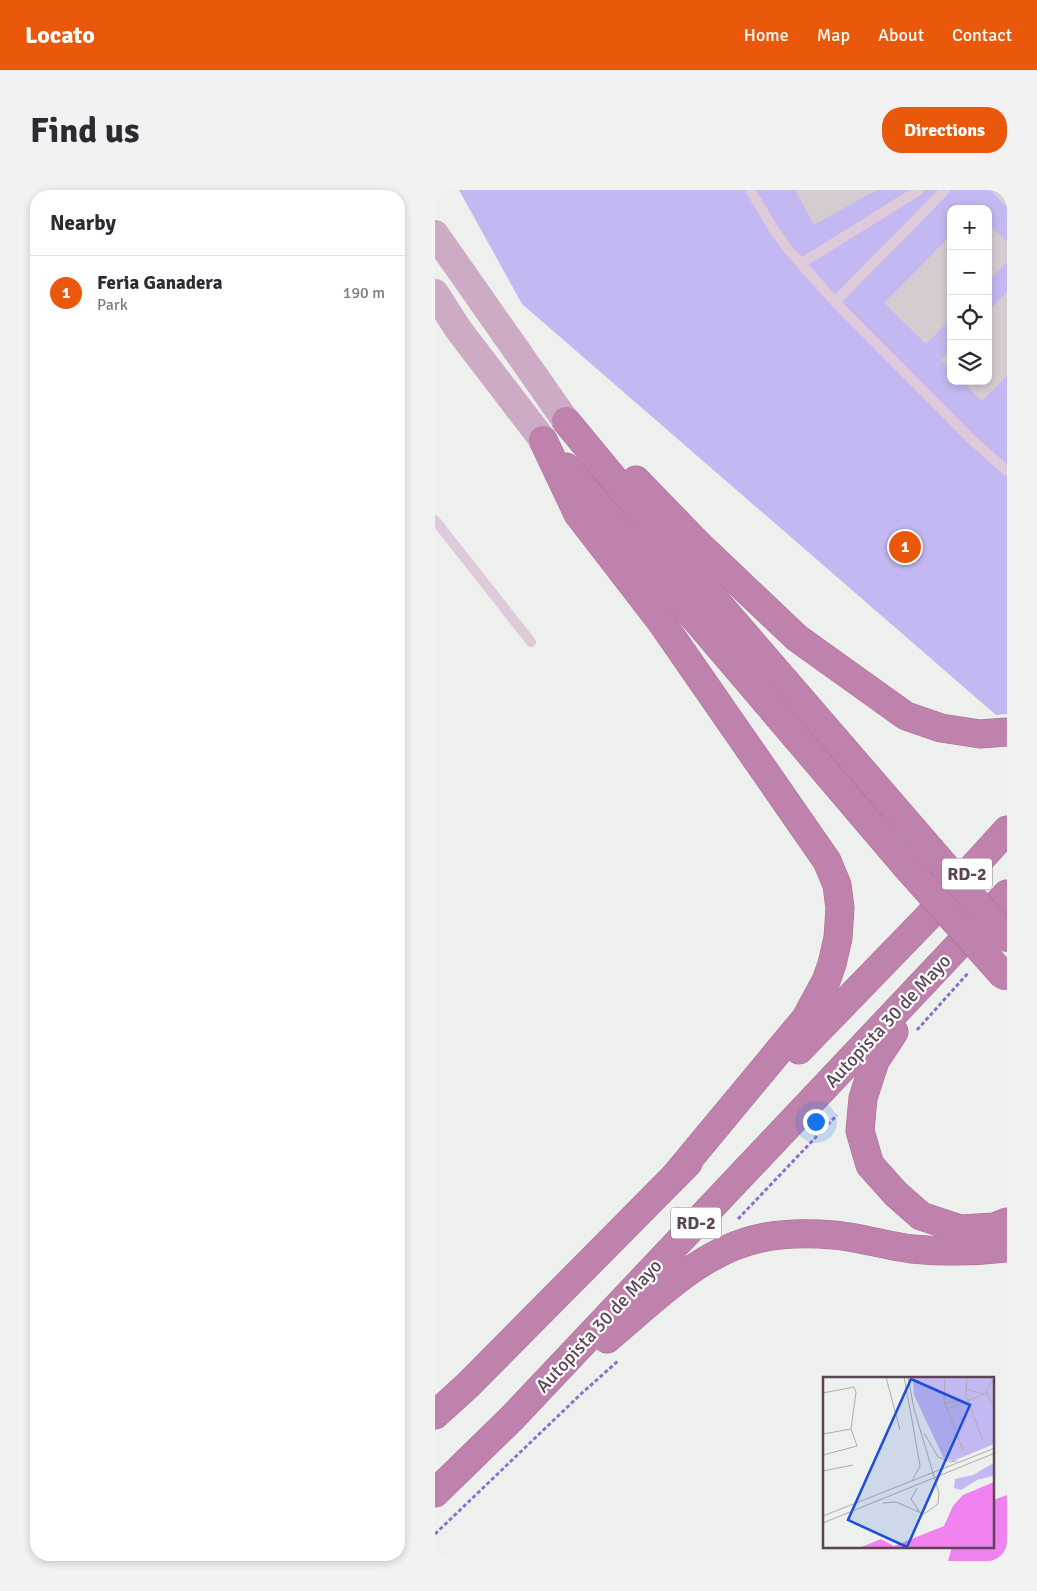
<!DOCTYPE html>
<meta charset="utf-8">
<style>
:root{--surface:#fff;--page:#f2f2f3;--text:#2b2b33;--muted:#7c7c81;--line:#e1e1e2;--accent:#ea580c}
body{margin:0;font-family:Signika,sans-serif;background:var(--page);color:var(--text)}
.controls{position:absolute;right:15px;top:15px;display:grid;overflow:hidden;border-radius:10px;box-shadow:0 2px 8px #0003}
.controls button{width:45px;height:45px;display:grid;place-items:center;padding:0;border:0;border-bottom:1px solid var(--line);background:var(--surface);color:var(--text);font:25px sans-serif}
.you{position:absolute;left:380px;top:931px;width:18px;height:18px;margin:-12px;border:4px solid #fff;border-radius:50%;background:#1a73e8;box-shadow:0 0 0 8px #1a73e833}
.badge{display:grid;place-items:center;width:32px;height:32px;border-radius:50%;background:var(--accent);color:#fff;font-size:16px;font-weight:700}
.pin{position:absolute;translate:-50% -50%;border:2px solid #fff;box-shadow:0 1px 5px #0006}
.list{margin:0;padding:0;list-style:none}
h2{display:flex;justify-content:space-between;align-items:center;height:65px;margin:0;padding:0 20px;font-size:21px}
h2 small{font-size:16px;font-weight:400;color:var(--muted)}
.list li{display:grid;grid-template-columns:32px 1fr auto;gap:15px;align-items:center;box-sizing:border-box;height:75px;padding:0 20px;border-top:1px solid var(--line)}
.list b{display:block;font-size:19px;white-space:nowrap}
.list p{margin:0;font-size:16px;white-space:nowrap;color:var(--muted)}
.list em{font-size:16px;font-style:normal;color:var(--muted)}
.icon{flex:none;width:28px;height:28px;fill:none;stroke:currentColor;stroke-width:2;stroke-linecap:round;stroke-linejoin:round}
.map{position:relative;flex:none;width:572px;height:1371px;overflow:hidden;border-radius:20px}
header{display:flex;align-items:center;gap:30px;box-sizing:border-box;height:70px;padding:0 25px;background:var(--accent);color:#fff}
header strong{font-size:24px}
nav{display:flex;gap:28px;margin-inline-start:auto;font-size:18px}
.intro{display:flex;align-items:center;justify-content:space-between;box-sizing:border-box;height:120px;padding:0 30px}
h1{margin:0;font-size:35px}
.button{padding:12px 22px;border-radius:20px;background:var(--accent);color:#fff;font-size:18px;font-weight:700}
main{display:flex;gap:30px;padding:0 30px}
aside{flex:1;background:var(--surface);border-radius:20px;box-shadow:0 2px 8px #0003}
.map>svg:first-child{display:block}
.green{fill:#c3b8f1;fill-rule:evenodd}
.water{fill:#f083ef}
.building{fill:#d5ccd1}
.lines{fill:none;stroke-linecap:round;stroke-linejoin:round}
.highway-casing{stroke:#ab6d97;stroke-width:29}
.path{stroke:#8d6fd0;stroke-width:3;stroke-dasharray:4 2.5;stroke-linecap:butt}
.lane{stroke:#decad9;stroke-width:10}
.primary{stroke:#ceabc4;stroke-width:28}
.highway{stroke:#bf82ac;stroke-width:28}
.highway-bridge-casing{stroke:#ab6d97;stroke-width:29;stroke-linecap:butt}
.highway-bridge{stroke:#bf82ac;stroke-width:28}
.labels{text-anchor:middle;dominant-baseline:central;stroke-width:4.5;stroke-linejoin:round;paint-order:stroke}
.shield{fill:#fff;stroke:#8c7c88;stroke-width:1}
.shield-label{font-size:18px;font-weight:bold;fill:#5b4455}
.street-label{font-size:19px;fill:#5b4455;stroke:#fff}
.inset-road{fill:none;stroke:#b3abb0;stroke-width:1}
.view{fill:#1d4ed8;fill-opacity:0.15;stroke:#1d4ed8;stroke-width:2.5}
.inset-edge{fill:none;stroke:#5b4455;stroke-width:2.5}
</style>
<header>
<strong>Locato</strong>
<nav><a>Home</a><a>Map</a><a>About</a><a>Contact</a></nav>
</header>
<div class="intro"><h1>Find us</h1><a class="button">Directions</a></div>
<main>
<aside>
<h2>Nearby<small></small></h2>
<ul class="list">
<li><span class="badge">1</span><div><b>Feria Ganadera</b><p>Park</p></div><em>190 m</em></li>
</ul>
</aside>
<div class="map">
<svg width="572" height="1371" viewBox="0 0 572 1371">
<rect width="100%" height="100%" fill="#edf0ed"/>
<path class="green" d="M24 0H572V524L561 525 87 114ZM516 19H553V191H516Z"/>
<polygon class="water" points="572,1305 572,1371 513,1371 517,1357 558,1357 558,1310"/>
<g class="building">
<polygon points="360,0 442,0 379,35"/>
<polygon points="553,34 572,52 572,72 553,91"/>
<polygon points="516,45 516,129 491,154 449,113"/>
<polygon points="572,102 572,186 547,211 527,191 553,191 553,121"/>
<polygon points="516,159 516,181 505,170"/>
</g>
<g class="lines">
<g class="highway-casing">
<g id="highway">
<polyline points="131,231 255,381 495,659"/>
<polyline points="108,250 143,324 227,433 392,671 402,695 405,718 403,748 397,774 391,791 371,828 240,986"/>
<polyline points="131,277 470,675"/>
<polyline points="201,290 263,354 362,448 471,526 506,538 545,544 572,542"/>
<polyline points="459,842 440,871 428,908 425,941 435,975 461,1004 486,1026 525,1039 560,1037 572,1032"/>
<polyline points="364,860 492,728 572,640"/>
<path d="M172 1149C218 1111 266 1060 326 1048 349 1043 375 1043 398 1045 425 1047 451 1056 477 1059 509 1062 540 1062 572 1058"/>
<polyline points="0,1225 33,1195 253,973"/>
<polyline points="0,1303 77,1228 572,704"/>
</g>
</g>
<g class="path">
<polyline points="482,840 534,782"/>
<polyline points="303,1029 402,925"/>
<polyline points="0,1344 147,1203 183,1171"/>
</g>
<g class="lane">
<polyline points="315,0 338,38 353,59 400,112 536,249 572,281"/>
<polyline points="562,0 572,11"/>
<polyline points="364,72 370,71 484,0"/>
<polyline points="400,112 510,0"/>
<polyline points="0,330 96,452"/>
</g>
<g class="primary">
<polyline points="0,44 131,231"/>
<polyline points="0,103 23,139 108,250"/>
</g>
<use href="#highway" class="highway"/>
<g class="highway-bridge-casing">
<g id="highway-bridge">
<polyline points="495,659 572,748"/>
<polyline points="470,675 569,786"/>
</g>
</g>
<use href="#highway-bridge" class="highway-bridge"/>
</g>
<g class="labels">
<g class="shield">
<rect x="507" y="668.5" width="50" height="31" rx="4"/>
<rect x="236" y="1017.5" width="50" height="31" rx="4"/>
</g>
<g class="shield-label">
<text x="532" y="684">RD-2</text>
<text x="261" y="1033">RD-2</text>
</g>
<g class="street-label">
<text transform="translate(453 831) rotate(-47)">Autopista 30 de Mayo</text>
<text transform="translate(164 1136) rotate(-47)">Autopista 30 de Mayo</text>
</g>
</g>
<g transform="translate(388 1187)">
<rect width="171" height="171" fill="#edf0ed"/>
<path d="M90 0H171V67L130 84 121 82 91 18ZM172 85 170 99 154 103 138 113 131 111 132 102 150 98Z" fill="#c3b8f1"/>
<path d="M171 105V171H36L58 162 71 169 121 149 130 129 140 118Z" fill="#f083ef"/>
<path class="inset-road" d="M63 0 77 53M81 0 87 32M85 0 91 32M122 0 121 24 140 73M144 0 143 18 160 64M172 1 163 13 172 34M142 12 161 17M0 16 31 10 33 15 28 52M122 26 141 23M87 32 97 89 89 104M124 32 164 16M101 56 115 80 127 85 134 84M0 57 28 52 34 69 0 78M0 94 30 88M94 111 88 122 96 134M60 126 73 125 101 137 115 127 116 116 91 32M0 139 172 71M0 146 172 76"/>
<path class="view" d="M88 2 147 28 84 170 25 143Z"/>
<rect width="171" height="171" class="inset-edge"/>
</g>
</svg>
<div class="controls">
<button>+</button>
<button>−</button>
<button><svg class="icon" aria-label="locate" viewBox="0 0 24 24"><circle cx="12" cy="12" r="6"/><path d="M12 2v4M12 18v4M2 12h4M18 12h4"/></svg></button>
<button><svg class="icon" aria-label="layers" viewBox="0 0 24 24"><path d="M12 4l9 5-9 5-9-5zM3 14l9 5 9-5"/></svg></button>
</div>
<div class="you"></div>
<div class="pin badge" style="left:470px;top:357px">1</div>
</div>
</main>
